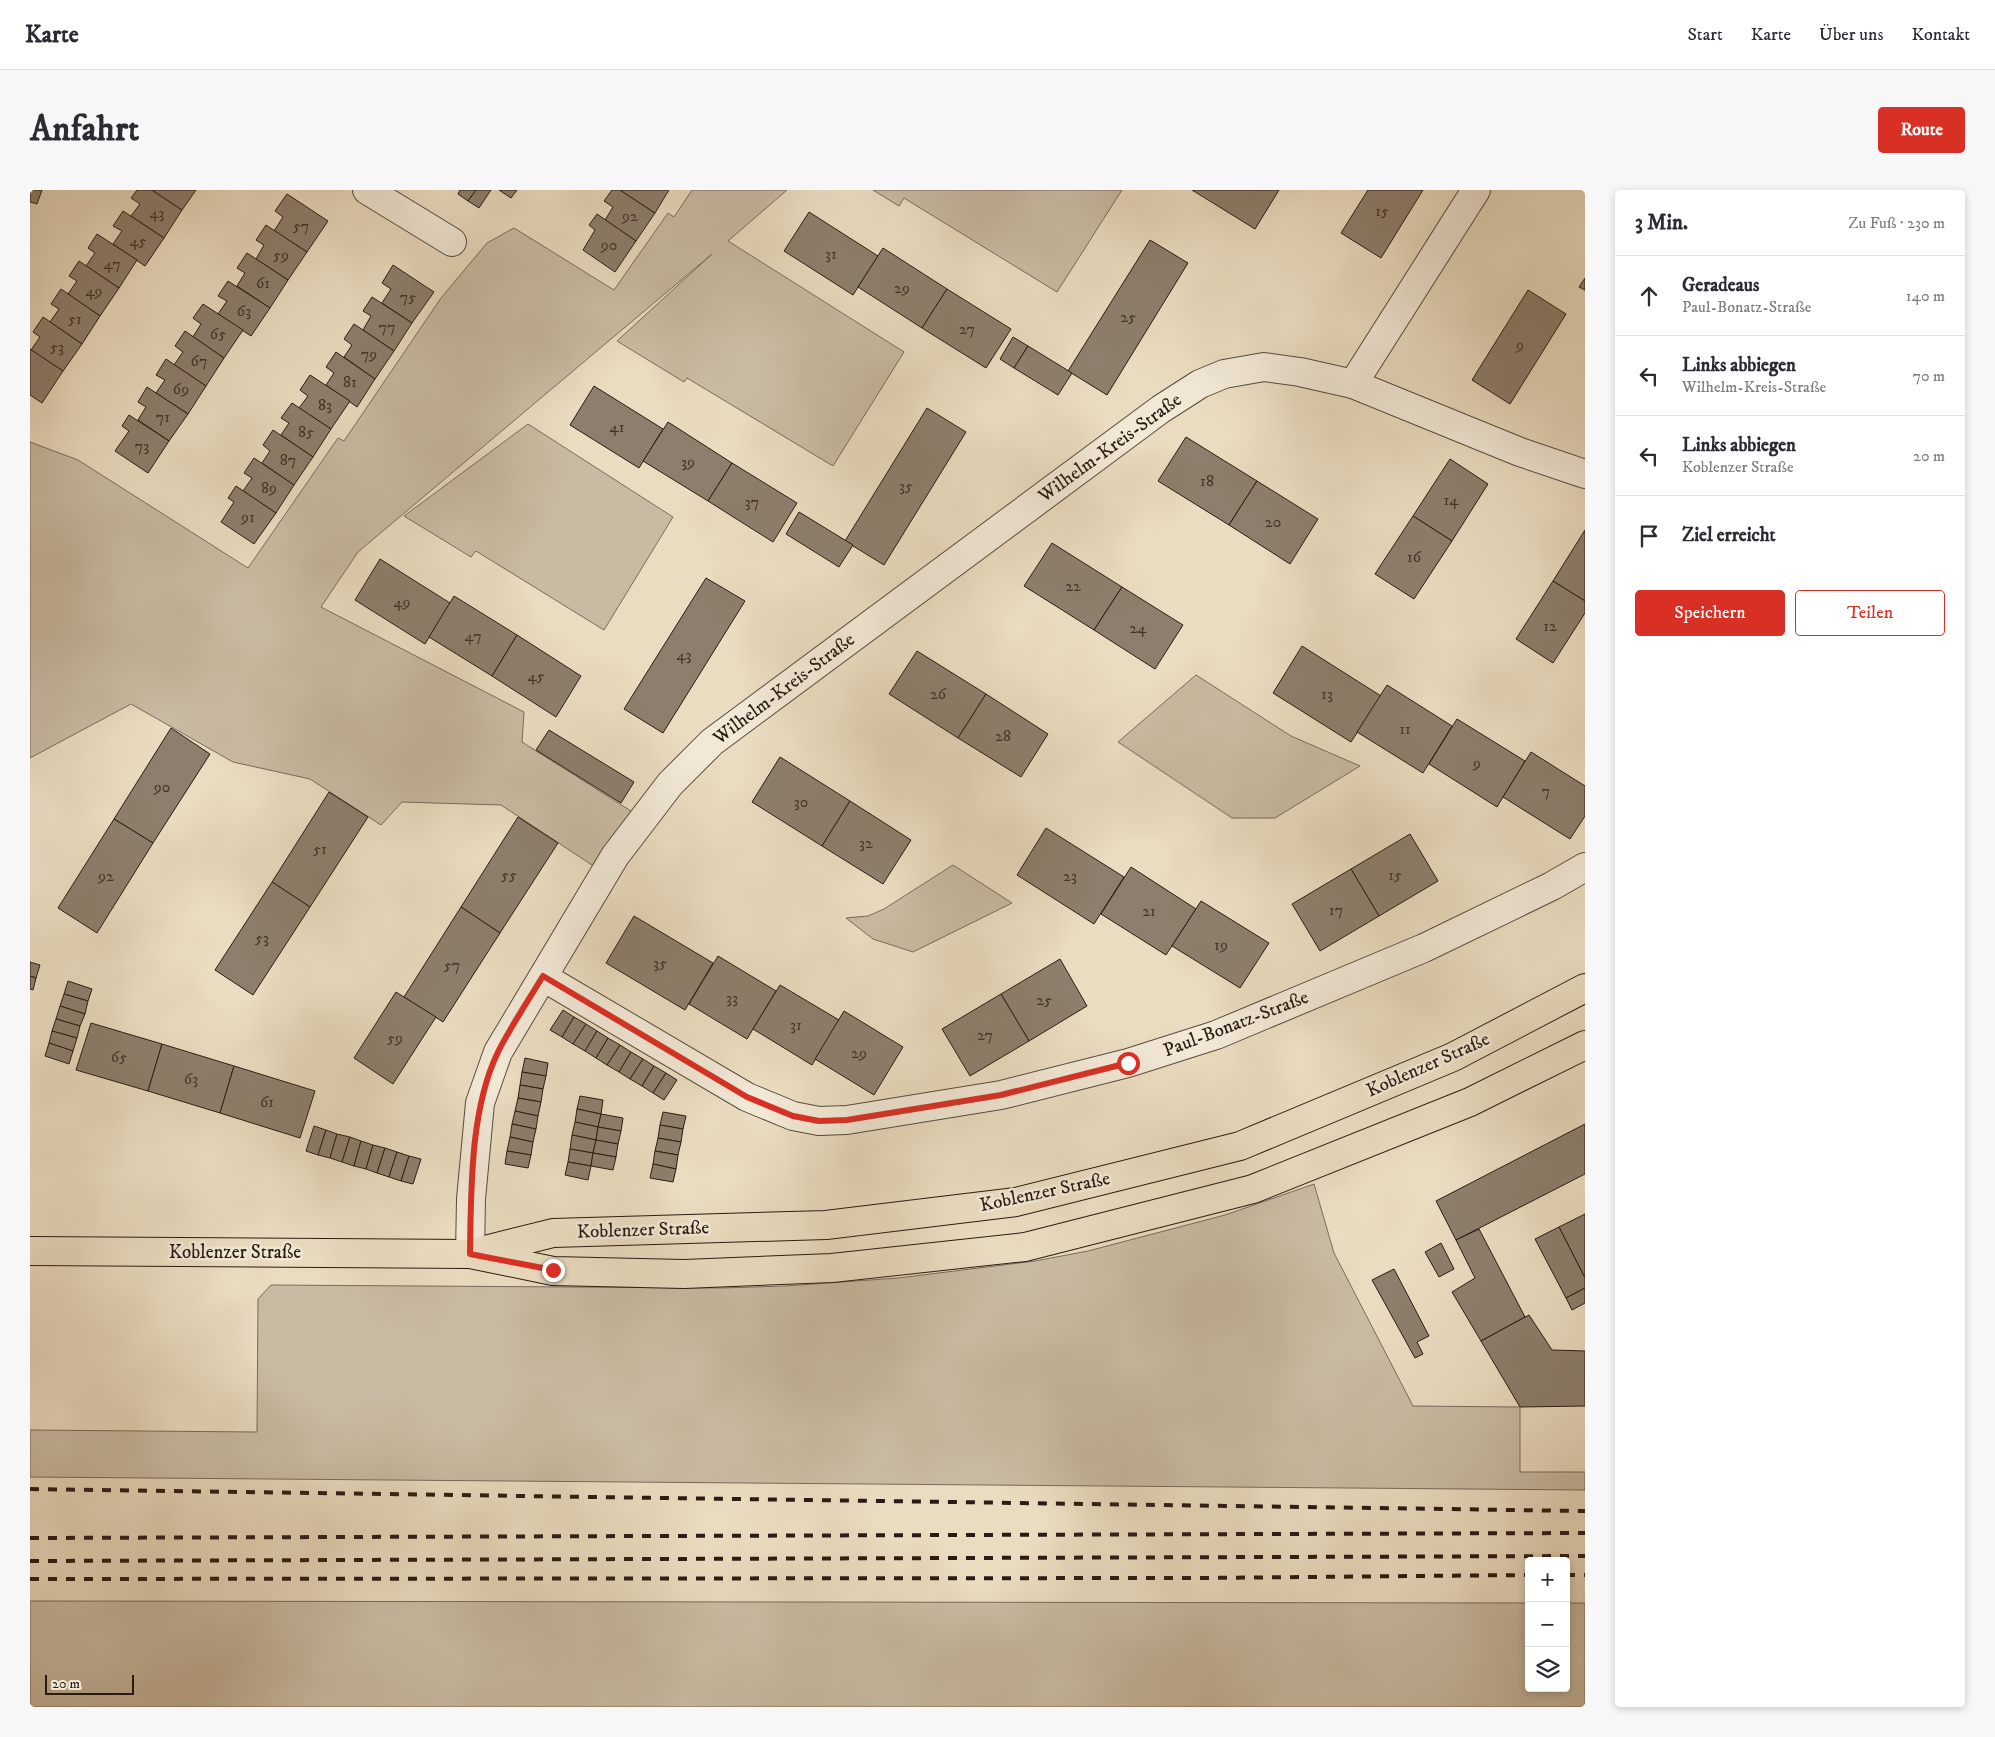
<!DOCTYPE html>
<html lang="de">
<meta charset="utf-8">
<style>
:root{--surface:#fff;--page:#f7f7f7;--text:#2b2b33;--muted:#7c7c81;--line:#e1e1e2;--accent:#d93025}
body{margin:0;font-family:"IM FELL DW Pica",serif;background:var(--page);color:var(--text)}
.controls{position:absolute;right:15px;bottom:15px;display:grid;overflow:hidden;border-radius:5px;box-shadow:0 2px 8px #0003}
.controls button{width:45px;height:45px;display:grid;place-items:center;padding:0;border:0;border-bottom:1px solid var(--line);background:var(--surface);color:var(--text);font:25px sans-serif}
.scale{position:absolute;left:15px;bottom:12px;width:89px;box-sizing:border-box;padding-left:5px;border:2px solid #291b13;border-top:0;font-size:14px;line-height:18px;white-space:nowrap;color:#291b13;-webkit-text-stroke:4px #f1e8d6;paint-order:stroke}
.stop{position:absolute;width:15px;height:15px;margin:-11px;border:4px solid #d93025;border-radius:50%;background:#fff}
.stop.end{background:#d93025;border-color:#fff;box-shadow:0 1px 5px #0008}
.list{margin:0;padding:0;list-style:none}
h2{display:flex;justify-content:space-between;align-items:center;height:65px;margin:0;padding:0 20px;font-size:21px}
h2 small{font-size:16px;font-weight:400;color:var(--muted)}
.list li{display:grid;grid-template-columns:32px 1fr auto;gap:15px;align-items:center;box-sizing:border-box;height:80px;padding:0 20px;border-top:1px solid var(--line)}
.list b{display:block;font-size:19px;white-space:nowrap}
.list p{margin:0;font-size:16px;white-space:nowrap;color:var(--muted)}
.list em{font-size:16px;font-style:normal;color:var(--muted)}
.actions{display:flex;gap:10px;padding:15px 20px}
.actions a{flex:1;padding:11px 0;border:1px solid var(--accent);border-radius:5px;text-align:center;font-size:18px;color:var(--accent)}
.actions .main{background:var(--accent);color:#fff}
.icon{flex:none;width:28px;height:28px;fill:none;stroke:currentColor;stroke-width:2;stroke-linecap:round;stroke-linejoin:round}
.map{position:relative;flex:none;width:1555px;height:1517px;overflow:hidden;border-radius:5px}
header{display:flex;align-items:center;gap:30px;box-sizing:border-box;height:70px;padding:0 25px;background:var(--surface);border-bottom:1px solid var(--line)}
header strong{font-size:24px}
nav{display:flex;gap:28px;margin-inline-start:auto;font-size:18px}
.intro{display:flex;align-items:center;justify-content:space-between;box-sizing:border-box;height:120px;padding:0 30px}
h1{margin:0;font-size:35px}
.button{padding:12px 22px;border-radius:5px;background:var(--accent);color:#fff;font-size:18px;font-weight:700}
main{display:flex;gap:30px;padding:0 30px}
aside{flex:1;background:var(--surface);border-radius:5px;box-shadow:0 2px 8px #0003}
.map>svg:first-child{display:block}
.green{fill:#c9bba3;stroke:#796b5b}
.building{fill:#8d7f6d;stroke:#291b13}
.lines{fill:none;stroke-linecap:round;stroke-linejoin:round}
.minor-casing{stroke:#594b3e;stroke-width:30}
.major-casing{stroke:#291b13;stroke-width:30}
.minor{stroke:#f1e8d6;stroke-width:28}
.major{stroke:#eadcc0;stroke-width:28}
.rail{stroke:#291b13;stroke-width:4;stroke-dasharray:9 9;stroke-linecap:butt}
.route{stroke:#d93025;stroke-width:6}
.labels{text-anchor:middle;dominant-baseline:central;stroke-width:5;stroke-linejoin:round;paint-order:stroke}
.number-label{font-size:16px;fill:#42342a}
.street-label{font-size:19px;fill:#291b13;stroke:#f1e8d6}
</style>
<header>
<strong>Karte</strong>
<nav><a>Start</a><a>Karte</a><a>Über uns</a><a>Kontakt</a></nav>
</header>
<div class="intro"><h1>Anfahrt</h1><a class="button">Route</a></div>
<main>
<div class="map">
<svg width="1555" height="1517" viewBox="0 0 1555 1517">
<rect width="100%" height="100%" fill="#eadcc0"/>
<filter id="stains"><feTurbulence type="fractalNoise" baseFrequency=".004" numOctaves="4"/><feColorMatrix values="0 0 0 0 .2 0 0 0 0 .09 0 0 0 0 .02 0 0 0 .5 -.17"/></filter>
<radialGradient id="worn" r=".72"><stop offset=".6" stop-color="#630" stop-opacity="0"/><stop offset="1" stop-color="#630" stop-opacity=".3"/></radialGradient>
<g class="green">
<polygon points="662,0 757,0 698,51 874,162 803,276 657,188 654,192 587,151 682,64 328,362 291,417 494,522 492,552 601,621 565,677 471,615 372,612 351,635 280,589 203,572 101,514 0,568 0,252 48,270 218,378 308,248 314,251 411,108 457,53 484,38 584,100 638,23 644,27"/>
<polygon points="843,0 1092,0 1027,102 874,8 869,16"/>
<polygon points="498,234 643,327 574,440 446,361 441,367 374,326"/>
<polygon points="1166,485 1261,546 1330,576 1245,628 1202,628 1088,552"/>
<polygon points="923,675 982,713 883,762 843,749 816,728 838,726 854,719"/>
<polygon points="1284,994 1304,1063 1383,1216 1490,1217 1490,1282 1555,1282 1555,1300 0,1287 0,1240 227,1242 228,1109 241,1095 692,1098 755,1096 868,1088 1005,1071 1058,1061 1195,1025"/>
<polygon points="0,1411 1499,1413 1499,1498 1536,1498 1536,1413 1555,1413 1555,1517 0,1517"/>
</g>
<g class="building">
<polygon points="0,0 12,0 7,14 0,12"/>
<polygon points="107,0 122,0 152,20 134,48 101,26 110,14 101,8"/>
<polygon points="122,0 166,0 152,20"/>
<polygon points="430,0 446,0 438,11 428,4"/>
<polygon points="446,0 461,0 449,18 438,11"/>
<polygon points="469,0 487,0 481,8"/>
<polygon points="582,0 590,0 625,23 606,51 575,30 583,17 574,11"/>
<polygon points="590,0 639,0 625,23"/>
<polygon points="1162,0 1249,0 1225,39"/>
<polygon points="1338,0 1393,0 1351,68 1311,43"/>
<polygon points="257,4 298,31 277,62 244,41 253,27 245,21"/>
<polygon points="93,21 134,48 115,76 83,54 92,41 83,36"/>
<polygon points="779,22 848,66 823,105 754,61"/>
<polygon points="567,24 606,51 585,82 553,60 565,40 559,35"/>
<polygon points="236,35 277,62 258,90 226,69 234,55 226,50"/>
<polygon points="67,44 107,70 89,98 56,76 65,63 58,58"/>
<polygon points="1120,50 1158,73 1077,205 1038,181"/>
<polygon points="853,58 917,99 892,138 828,97"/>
<polygon points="217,63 258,90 240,118 207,96 215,83 207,78"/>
<polygon points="49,71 89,98 70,126 38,104 47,91 39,86"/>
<polygon points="363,75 404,102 382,133 352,113 361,99 352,93"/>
<polygon points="1555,88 1555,100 1549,97"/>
<polygon points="198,91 240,118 221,146 188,124 197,111 188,106"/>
<polygon points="31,99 70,126 52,154 20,132 29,119 21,114"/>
<polygon points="917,99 981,139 956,178 892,138"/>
<polygon points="1498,100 1536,124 1480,214 1442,190"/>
<polygon points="342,107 382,133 364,161 333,140 341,126 333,121"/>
<polygon points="173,114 213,140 194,168 163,147 171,134 163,128"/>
<polygon points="13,127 52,154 33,181 1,160 10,147 3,142"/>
<polygon points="324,134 364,161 345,189 314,167 322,155 314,149"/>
<polygon points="155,141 194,168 176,196 144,175 153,162 145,156"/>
<polygon points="983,147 998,156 984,178 970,169"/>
<polygon points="998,156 1042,183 1028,205 984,178"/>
<polygon points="0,159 33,181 12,213 0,205"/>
<polygon points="306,162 345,189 327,217 296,195 304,183 296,177"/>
<polygon points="136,169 176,196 158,224 126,203 135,190 126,185"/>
<polygon points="280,185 320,211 301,239 269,218 278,206 270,200"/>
<polygon points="564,196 633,239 609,278 540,235"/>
<polygon points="117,197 158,224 139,251 108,230 116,217 108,212"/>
<polygon points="262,213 301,239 283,267 251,245 259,233 251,228"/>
<polygon points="897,218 936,242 854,375 815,351"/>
<polygon points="99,225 139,251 118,283 85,261 99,241 92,236"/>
<polygon points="638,232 702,273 678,311 613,271"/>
<polygon points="243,240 283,267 264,295 232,273 240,261 233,255"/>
<polygon points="1156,247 1227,291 1199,335 1128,291"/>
<polygon points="224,268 264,295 246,323 213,301 222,288 214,283"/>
<polygon points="1420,269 1458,294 1422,351 1383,326"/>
<polygon points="702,273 767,313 743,352 678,311"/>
<polygon points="1227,291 1288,329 1260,374 1199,335"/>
<polygon points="206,296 246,323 224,354 191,332 204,312 198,308"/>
<polygon points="769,322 823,355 809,377 756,344"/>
<polygon points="1383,326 1422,351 1384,409 1345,384"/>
<polygon points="1555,340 1555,411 1523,391"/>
<polygon points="1022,353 1092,397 1064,440 994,396"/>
<polygon points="350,369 420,413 395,454 325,410"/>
<polygon points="676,388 715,411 633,543 594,519"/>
<polygon points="1523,391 1555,411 1555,423 1523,473 1486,449"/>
<polygon points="1092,397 1153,435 1125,479 1064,440"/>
<polygon points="424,406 487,445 462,486 399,447"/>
<polygon points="487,445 551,486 526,527 462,486"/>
<polygon points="1272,456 1351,506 1321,552 1243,503"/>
<polygon points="887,461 956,504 928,548 859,504"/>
<polygon points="1357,495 1422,536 1393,583 1327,542"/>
<polygon points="956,504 1018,544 991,587 928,548"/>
<polygon points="1427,529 1495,571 1467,617 1399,574"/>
<polygon points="141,538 180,564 123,653 84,629"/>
<polygon points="519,540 604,592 591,613 506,560"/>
<polygon points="1501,562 1555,596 1555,626 1540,649 1473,607"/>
<polygon points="750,567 820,611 792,656 722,612"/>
<polygon points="299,602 338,627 280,717 242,692"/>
<polygon points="820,611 881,650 853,694 792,656"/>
<polygon points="488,627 528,653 470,743 431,717"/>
<polygon points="84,629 123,653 67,743 28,718"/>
<polygon points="1016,638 1094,687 1064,734 987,685"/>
<polygon points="1380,644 1408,691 1349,726 1321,679"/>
<polygon points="1101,677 1166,719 1136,765 1071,724"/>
<polygon points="1321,679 1349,726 1290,761 1262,714"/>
<polygon points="242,692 280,717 223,805 185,780"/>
<polygon points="1171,711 1239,753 1210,798 1142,756"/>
<polygon points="431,717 470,743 413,832 374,807"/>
<polygon points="604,726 683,773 655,820 576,773"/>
<polygon points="688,766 746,801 717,849 659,814"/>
<polygon points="1030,769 1057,816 999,851 971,804"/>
<polygon points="0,772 10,775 6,788 0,786"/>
<polygon points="0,786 6,788 3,800 0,799"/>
<polygon points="38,791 62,799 58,811 34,804"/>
<polygon points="750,795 809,830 782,875 723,839"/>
<polygon points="366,802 406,827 363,894 324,868"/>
<polygon points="34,804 58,811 55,824 30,816"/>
<polygon points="971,804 999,851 940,886 912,839"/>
<polygon points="30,816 55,824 50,836 26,829"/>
<polygon points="533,820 544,827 532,847 520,840"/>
<polygon points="814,821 873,857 844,905 785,869"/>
<polygon points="544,827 556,834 543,854 532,847"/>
<polygon points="26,829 50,836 47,848 22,841"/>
<polygon points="61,833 132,854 118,901 46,880"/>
<polygon points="556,834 567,841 555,861 543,854"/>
<polygon points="22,841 47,848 43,861 19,853"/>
<polygon points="567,841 578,848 566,868 555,861"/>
<polygon points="578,848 590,855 577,875 566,868"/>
<polygon points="19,853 43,861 39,874 15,866"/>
<polygon points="132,854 204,876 190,923 118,901"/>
<polygon points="590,855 601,862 589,882 577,875"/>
<polygon points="601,862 613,869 600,889 589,882"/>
<polygon points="495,868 518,873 516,886 492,882"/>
<polygon points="613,869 624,876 612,896 600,889"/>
<polygon points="204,876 285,901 270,948 190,923"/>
<polygon points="624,876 636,883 623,903 612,896"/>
<polygon points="492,882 516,886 513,899 490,895"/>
<polygon points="636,883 647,890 634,910 623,903"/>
<polygon points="490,895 513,899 511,912 488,908"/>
<polygon points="550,906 573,910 571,924 547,919"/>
<polygon points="488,908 511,912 508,926 485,921"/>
<polygon points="547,919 571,924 568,937 545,932"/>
<polygon points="485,921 508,926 506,939 482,934"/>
<polygon points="633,922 656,926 653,939 630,935"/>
<polygon points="571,924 593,928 591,941 568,937"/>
<polygon points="545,932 568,937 566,950 542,945"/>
<polygon points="482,934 506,939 503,952 480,947"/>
<polygon points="1555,934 1555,984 1426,1050 1406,1011"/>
<polygon points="630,935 653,939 651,952 628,948"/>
<polygon points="284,936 296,940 288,965 276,961"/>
<polygon points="568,937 591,941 588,954 566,950"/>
<polygon points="296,940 307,944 300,968 288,965"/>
<polygon points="307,944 320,947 312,972 300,968"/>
<polygon points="542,945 566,950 563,963 540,959"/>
<polygon points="320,947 331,951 324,976 312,972"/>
<polygon points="480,947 503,952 501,965 477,961"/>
<polygon points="628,948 651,952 648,965 625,961"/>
<polygon points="566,950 588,954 586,967 563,963"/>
<polygon points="331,951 343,955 336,979 324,976"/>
<polygon points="343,955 355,958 347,983 336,979"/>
<polygon points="355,958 367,962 359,987 347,983"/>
<polygon points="540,959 563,963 561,976 538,972"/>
<polygon points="477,961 501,965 498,978 475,974"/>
<polygon points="625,961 648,965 646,979 623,974"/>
<polygon points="367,962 379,966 371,991 359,987"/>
<polygon points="563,963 586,967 583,980 561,976"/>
<polygon points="379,966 391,969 383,994 371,991"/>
<polygon points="538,972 561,976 558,990 535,985"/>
<polygon points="623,974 646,979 643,992 620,988"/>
<polygon points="1555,1024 1555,1088 1529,1037"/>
<polygon points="1529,1037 1555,1088 1555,1098 1536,1108 1505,1049"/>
<polygon points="1449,1039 1495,1127 1451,1151 1422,1102 1445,1088 1426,1050"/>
<polygon points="1411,1053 1424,1079 1409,1087 1395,1062"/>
<polygon points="1364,1079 1399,1146 1387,1152 1393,1164 1385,1168 1342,1090"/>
<polygon points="1555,1098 1555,1113 1542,1120 1536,1108"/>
<polygon points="1499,1125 1522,1160 1555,1161 1555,1216 1490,1217 1451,1151"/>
</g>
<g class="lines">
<g class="minor-casing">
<g id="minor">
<polyline points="337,0 422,52"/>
<polyline points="1323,194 1446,0"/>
<polyline points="513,787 717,907 763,926 789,931 817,930 971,905 1098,873 1186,845 1394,758 1522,696 1555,677"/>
<polyline points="440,1064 441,1009 450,913 468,862 585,666 640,594 682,552 1131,219 1170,194 1194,184 1234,177 1270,182 1323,194 1490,262 1555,284"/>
</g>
</g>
<g class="major-casing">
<g id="major">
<polyline points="0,1061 440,1064 523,1081 654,1084 802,1078 995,1057 1223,999 1440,912 1555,855"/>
<polyline points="447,1062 523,1043 796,1035 986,1012 1210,956 1423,867 1555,798"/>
</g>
</g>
<use href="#minor" class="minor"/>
<use href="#major" class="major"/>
<g class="rail">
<polyline points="0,1299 1555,1321"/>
<polyline points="0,1348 1555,1343"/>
<polyline points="0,1371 1555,1366"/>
<polyline points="1536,1385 1555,1385"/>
<polyline points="0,1389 1166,1388 1499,1385"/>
</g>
</g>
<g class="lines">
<path class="route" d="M523 1080 440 1064C441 1001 440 919 468 862 481 836 498 811 513 786L717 907 763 926 789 931 817 930 971 905 1098 873"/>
</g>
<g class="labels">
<g class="number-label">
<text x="1352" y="21">15</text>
<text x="127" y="23">43</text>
<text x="600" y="26">92</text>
<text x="271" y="36">57</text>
<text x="108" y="51">45</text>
<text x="579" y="55">90</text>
<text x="801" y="64">31</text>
<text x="251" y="65">59</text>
<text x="82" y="74">47</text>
<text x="233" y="93">61</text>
<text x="872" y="98">29</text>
<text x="64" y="101">49</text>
<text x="378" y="107">75</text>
<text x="214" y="121">63</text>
<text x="1098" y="127">25</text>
<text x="45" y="129">51</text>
<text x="357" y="137">77</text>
<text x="937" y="139">27</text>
<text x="188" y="144">65</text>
<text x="1490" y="155">9</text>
<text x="27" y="157">53</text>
<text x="339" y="164">79</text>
<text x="169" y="171">67</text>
<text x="320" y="192">81</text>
<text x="151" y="199">69</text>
<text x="295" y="215">83</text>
<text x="133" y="227">71</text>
<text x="587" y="237">41</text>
<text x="276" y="242">85</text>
<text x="112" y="256">73</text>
<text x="258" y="270">87</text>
<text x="658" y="272">39</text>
<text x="1177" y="291">18</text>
<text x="876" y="296">35</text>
<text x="239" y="298">89</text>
<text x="1421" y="310">14</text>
<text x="722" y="312">37</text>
<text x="218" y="327">91</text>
<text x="1243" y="332">20</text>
<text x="1384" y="367">16</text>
<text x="1043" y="396">22</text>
<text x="372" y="412">49</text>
<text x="1520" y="436">12</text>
<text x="1108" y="438">24</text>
<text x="443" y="446">47</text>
<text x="654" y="465">43</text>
<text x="506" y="486">45</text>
<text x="908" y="504">26</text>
<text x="1297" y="504">13</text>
<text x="1375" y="539">11</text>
<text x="973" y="546">28</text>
<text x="1447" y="573">9</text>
<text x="132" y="597">90</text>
<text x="1516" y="601">7</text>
<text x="771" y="612">30</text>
<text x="836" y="653">32</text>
<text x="290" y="659">51</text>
<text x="479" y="685">55</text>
<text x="1365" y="685">15</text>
<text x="76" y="686">92</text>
<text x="1040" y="686">23</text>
<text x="1306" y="720">17</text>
<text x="1119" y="721">21</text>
<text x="232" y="748">53</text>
<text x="1191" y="755">19</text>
<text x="630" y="773">35</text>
<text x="422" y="775">57</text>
<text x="702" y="808">33</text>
<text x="1014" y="810">25</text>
<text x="766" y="835">31</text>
<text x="955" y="845">27</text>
<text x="365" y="848">59</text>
<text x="829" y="863">29</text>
<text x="89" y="867">65</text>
<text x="161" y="889">63</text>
<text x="237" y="912">61</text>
</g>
<g class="street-label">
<text transform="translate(1080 258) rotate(-36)">Wilhelm-Kreis-Straße</text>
<text transform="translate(754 499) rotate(-37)">Wilhelm-Kreis-Straße</text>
<text transform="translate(1206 834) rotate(-21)">Paul-Bonatz-Straße</text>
<text transform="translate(1398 875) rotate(-24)">Koblenzer Straße</text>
<text transform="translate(1015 1002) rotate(-12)">Koblenzer Straße</text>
<text transform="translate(613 1040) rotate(-2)">Koblenzer Straße</text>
<text x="205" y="1062">Koblenzer Straße</text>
</g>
</g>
<rect width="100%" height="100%" filter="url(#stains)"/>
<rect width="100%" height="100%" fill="url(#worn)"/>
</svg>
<div class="controls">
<button>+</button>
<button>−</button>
<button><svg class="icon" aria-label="layers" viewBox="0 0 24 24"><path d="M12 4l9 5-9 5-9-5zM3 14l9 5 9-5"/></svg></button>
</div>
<div class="scale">20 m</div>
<div class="stop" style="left:1098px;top:873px"></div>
<div class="stop end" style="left:523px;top:1080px"></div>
</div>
<aside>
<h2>3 Min.<small>Zu Fuß · 230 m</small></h2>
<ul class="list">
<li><svg class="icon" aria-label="ahead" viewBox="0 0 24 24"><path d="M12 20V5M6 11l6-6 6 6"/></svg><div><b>Geradeaus</b><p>Paul-Bonatz-Straße</p></div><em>140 m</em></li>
<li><svg class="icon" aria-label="left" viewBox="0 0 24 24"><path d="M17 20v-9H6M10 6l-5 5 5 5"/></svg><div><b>Links abbiegen</b><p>Wilhelm-Kreis-Straße</p></div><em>70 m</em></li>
<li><svg class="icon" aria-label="left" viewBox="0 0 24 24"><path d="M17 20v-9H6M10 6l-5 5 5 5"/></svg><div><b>Links abbiegen</b><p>Koblenzer Straße</p></div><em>20 m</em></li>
<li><svg class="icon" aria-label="arrive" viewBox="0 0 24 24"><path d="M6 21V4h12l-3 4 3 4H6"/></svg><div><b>Ziel erreicht</b></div></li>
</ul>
<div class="actions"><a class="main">Speichern</a><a>Teilen</a></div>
</aside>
</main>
